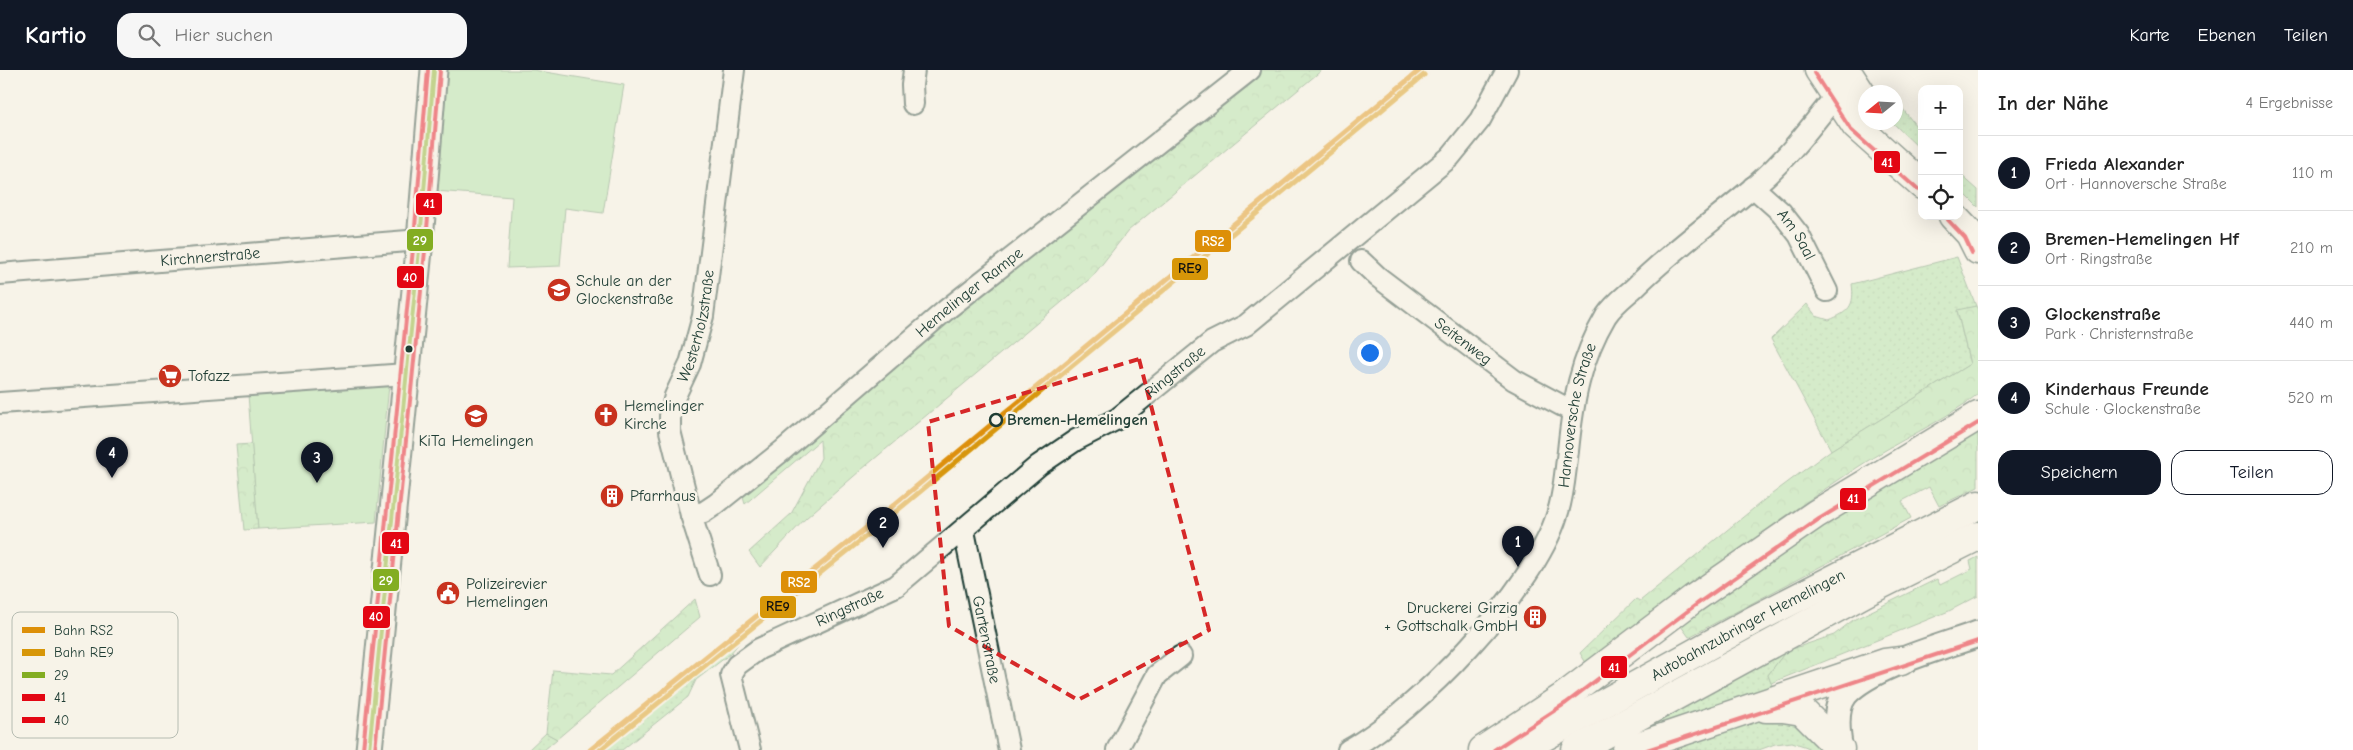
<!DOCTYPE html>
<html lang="de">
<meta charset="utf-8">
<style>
:root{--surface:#fff;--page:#f6f6f6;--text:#222;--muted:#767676;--line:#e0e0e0;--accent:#111827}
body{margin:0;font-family:"Comic Neue",sans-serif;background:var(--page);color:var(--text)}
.controls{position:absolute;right:15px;top:15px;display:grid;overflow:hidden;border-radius:10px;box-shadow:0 5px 20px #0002}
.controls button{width:45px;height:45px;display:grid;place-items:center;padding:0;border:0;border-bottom:1px solid var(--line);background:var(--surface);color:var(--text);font:25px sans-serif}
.compass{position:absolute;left:1858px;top:15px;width:45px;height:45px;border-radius:50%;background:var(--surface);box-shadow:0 5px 20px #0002;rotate:252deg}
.you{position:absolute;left:1369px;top:282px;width:18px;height:18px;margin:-12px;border:4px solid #fff;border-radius:50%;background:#1a73e8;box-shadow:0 0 0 8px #1a73e833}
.badge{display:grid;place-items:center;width:32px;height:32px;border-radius:50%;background:var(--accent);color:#fff;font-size:16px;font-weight:700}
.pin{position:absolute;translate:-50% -41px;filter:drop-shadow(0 1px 2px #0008)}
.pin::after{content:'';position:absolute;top:26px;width:18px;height:15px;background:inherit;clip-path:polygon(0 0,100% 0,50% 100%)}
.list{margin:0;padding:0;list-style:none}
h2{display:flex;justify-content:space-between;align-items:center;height:65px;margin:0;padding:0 20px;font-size:21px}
h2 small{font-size:16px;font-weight:400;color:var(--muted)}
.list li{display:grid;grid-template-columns:32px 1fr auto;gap:15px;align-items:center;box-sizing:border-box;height:75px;padding:0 20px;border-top:1px solid var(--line)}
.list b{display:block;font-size:19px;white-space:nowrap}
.list p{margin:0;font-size:16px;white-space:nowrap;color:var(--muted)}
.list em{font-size:16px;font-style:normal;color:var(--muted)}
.actions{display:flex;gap:10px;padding:15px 20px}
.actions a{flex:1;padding:11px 0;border:1px solid var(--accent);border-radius:15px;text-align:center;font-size:18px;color:var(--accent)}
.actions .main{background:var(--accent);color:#fff}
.icon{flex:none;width:28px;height:28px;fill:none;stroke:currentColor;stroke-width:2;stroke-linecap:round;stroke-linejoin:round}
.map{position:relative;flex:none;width:1978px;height:680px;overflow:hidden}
header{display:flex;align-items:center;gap:30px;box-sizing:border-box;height:70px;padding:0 25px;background:var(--accent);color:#fff}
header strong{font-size:24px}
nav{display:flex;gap:28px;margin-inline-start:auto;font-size:18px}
.search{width:350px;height:45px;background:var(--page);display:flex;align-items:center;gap:12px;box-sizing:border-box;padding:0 18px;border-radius:15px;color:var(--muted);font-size:19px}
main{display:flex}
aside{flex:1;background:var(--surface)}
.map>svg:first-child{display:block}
.grass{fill:url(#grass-dots);stroke:#66906d}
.forest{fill:url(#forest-crowns);stroke:#66906d}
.green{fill:#ace3a6;stroke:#66906d}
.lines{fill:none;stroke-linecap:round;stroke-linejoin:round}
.minor-casing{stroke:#1f3d34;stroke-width:24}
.tertiary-casing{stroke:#1f3d34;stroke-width:29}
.secondary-casing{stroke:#1f3d34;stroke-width:31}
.trunk-casing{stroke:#1f3d34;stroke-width:31}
.minor{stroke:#f7f3e8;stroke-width:20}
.tertiary{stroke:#f7f3e8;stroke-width:25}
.secondary{stroke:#f7f3e8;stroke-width:28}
.trunk{stroke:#f7f3e8;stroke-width:28}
.bus-1-casing{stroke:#f7f3e8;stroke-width:8}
.bus-2-casing{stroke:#f7f3e8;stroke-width:8}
.bus-3-casing{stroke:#f7f3e8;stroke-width:8}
.bus-1{stroke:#83ad22;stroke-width:4}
.bus-2{stroke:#e30613;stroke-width:4}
.bus-3{stroke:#e30613;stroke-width:4}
.rail-1-casing{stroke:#f7f3e8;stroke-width:9}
.rail-2-casing{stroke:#f7f3e8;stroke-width:9}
.rail-1{stroke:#dd8f08;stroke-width:5}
.rail-2{stroke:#d79608;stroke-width:5}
.marked{fill:none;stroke:#d62828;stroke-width:4;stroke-dasharray:10 6;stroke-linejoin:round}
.bus-dot{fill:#1f3d34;stroke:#f7f3e8;stroke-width:2}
.stop-dot{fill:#f7f3e8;stroke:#1f3d34;stroke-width:2.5}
.labels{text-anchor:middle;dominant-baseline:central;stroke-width:5;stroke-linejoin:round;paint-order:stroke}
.street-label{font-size:16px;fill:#1f3d34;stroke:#f7f3e8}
.poi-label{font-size:16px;fill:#1f3d34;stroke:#f7f3e8;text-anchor:start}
.stop-label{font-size:16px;font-weight:bold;fill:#1f3d34;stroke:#f7f3e8;text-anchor:start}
.key{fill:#f7f3e8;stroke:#b6bcb2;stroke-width:1}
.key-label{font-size:14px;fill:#1f3d34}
.line-badge{stroke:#f7f3e8;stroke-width:2}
.badge-label{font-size:14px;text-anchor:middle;font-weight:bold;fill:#fff}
.pale-badge-label{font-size:14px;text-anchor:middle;font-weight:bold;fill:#111}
</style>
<header>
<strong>Kartio</strong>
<div class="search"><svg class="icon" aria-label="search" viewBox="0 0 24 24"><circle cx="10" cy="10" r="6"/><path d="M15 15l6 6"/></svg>Hier suchen</div>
<nav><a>Karte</a><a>Ebenen</a><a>Teilen</a></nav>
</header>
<main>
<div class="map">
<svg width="1978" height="680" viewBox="0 0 1978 680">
<defs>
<pattern id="grass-dots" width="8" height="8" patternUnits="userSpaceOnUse" patternTransform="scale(1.25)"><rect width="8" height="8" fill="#ace3a6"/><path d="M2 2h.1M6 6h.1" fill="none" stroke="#94c490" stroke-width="1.8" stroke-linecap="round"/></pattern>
<pattern id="forest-crowns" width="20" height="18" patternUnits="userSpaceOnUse" patternTransform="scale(1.25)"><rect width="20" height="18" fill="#ace3a6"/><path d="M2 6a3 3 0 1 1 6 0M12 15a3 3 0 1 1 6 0" fill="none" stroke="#94c490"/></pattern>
</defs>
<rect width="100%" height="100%" fill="#f7f3e8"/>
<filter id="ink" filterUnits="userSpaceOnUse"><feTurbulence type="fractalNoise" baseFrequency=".02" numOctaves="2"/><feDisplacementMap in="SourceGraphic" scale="10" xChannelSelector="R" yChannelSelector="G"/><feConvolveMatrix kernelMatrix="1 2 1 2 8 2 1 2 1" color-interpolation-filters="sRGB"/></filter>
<g filter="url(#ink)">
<g class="grass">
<polygon points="1896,30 1922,64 1922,81 1893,53 1896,52"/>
<polygon points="1959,103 1978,120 1978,137 1959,118"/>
<path d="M1957 187 1976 236 1957 241 1970 294 1831 380 1771 269 1807 234 1816 246 1829 250C1849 242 1855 236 1852 214Z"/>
<polygon points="750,560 730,584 696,610 688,627 622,680 602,680"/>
<polygon points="1794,571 1768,605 1775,623 1655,663 1613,680 1593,680"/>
<polygon points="1789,646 1828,680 1809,680 1807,677 1792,672 1775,674 1759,680 1669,680 1769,647"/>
<polygon points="546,663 557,669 544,680 528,680"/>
</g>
<g class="forest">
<polygon points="1255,0 1322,0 1128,161 1092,207 861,400 806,448 760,497 749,482 791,444 821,388 820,370 745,434 742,424 984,220"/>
<path d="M1976 236 1978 240V324C1941 353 1897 371 1858 397 1765 458 1676 526 1586 593L1580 583 1636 529 1640 531 1764 430 1831 380 1970 294 1957 240Z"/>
<polygon points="1978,356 1978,417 1939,436 1929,417 1902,431 1911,448 1689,567 1678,552 1831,446"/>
<polygon points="252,374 258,459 244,460 236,375"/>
<polygon points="1978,487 1978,526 1949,541 1771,613 1768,605 1786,581 1834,565 1853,550 1937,509 1940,515 1972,499 1970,491"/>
<polygon points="695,529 700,547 557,669 546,663 553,600 611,605"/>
</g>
<g class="green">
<polygon points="448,0 533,0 624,15 603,143 565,138 560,196 507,198 512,127 435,121"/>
<polygon points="389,315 376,452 258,459 248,324"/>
</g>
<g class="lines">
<g class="minor-casing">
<g id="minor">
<polyline points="913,34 912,15 914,0"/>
<path id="s1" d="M1753 117 1781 142 1799 165 1827 221"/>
<path id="s2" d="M1361 191 1378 207 1514 310 1572 341"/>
<path id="s3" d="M0 204 420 170"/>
<polyline points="0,333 406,304"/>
<path id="s4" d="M691 445 704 442 716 434 782 381 946 240 1250 0"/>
<path id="s5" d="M964 461 1009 680"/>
<path id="s6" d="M710 505 691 445 670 361V346L675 326 690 294 703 246 734 0"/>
<path id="s7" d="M750 680 731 605 737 595 759 579 896 516 1039 395 1076 370 1117 349 1212 272 1246 255 1450 87 1480 50 1507 0"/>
<polyline points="1117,680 1157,605 1181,586"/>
<path id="s8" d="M1348 680C1417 642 1534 520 1557 445 1564 425 1565 402 1568 381 1573 331 1580 290 1606 246 1613 235 1625 226 1634 218 1672 180 1715 150 1756 115 1790 86 1816 50 1844 15"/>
</g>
</g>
<g class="tertiary-casing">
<g id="tertiary">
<polyline points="369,680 420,170 434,0"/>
<path d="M1840 680C1837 664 1834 638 1845 624 1870 596 1942 577 1978 564"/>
</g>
</g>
<g class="secondary-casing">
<g id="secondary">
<polyline points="1819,0 1856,56 1922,115"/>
<polyline points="1846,0 1866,31"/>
<polyline points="1953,146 1970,164 1978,180"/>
</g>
</g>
<g class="trunk-casing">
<g id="trunk">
<polyline points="1766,638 1783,638 1802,641 1840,679"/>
<polyline points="1483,680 1562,628 1693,529 1816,444 1978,346"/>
<path id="s9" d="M1520 680 1754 550 1978 435"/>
<polyline points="1576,680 1866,522 1978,466"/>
<polyline points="1627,680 1885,593 1901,591"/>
</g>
</g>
<use href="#minor" class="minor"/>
<use href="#tertiary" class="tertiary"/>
<use href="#secondary" class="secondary"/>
<use href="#trunk" class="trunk"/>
<g class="bus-1-casing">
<polyline id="bus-1" points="369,680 420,170 434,0"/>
</g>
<g class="bus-2-casing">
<g id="bus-2">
<polyline points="1814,3 1851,60 1918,120"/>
<polyline points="1948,150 1965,168 1972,183"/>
<polyline points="375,680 426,171 440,1"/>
<polyline points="1494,680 1566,633 1697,534 1819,449 1978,353"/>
<polyline points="1647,680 1978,571"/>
</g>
</g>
<g class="bus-3-casing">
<polyline id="bus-3" points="363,679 414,169 428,0"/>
</g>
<use href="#bus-1" class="bus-1"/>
<use href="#bus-2" class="bus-2"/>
<use href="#bus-3" class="bus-3"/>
<g class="rail-1-casing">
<polyline id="rail-1" points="590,680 866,458 1420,0"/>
</g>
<g class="rail-2-casing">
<polyline id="rail-2" points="600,680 870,463 1424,5"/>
</g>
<use href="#rail-1" class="rail-1"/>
<use href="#rail-2" class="rail-2"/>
</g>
</g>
<path d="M0 0H1978V680H0ZM1139 289 1209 560 1078 630 949 556 928 352Z" fill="#f7f3e8" fill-opacity=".55" fill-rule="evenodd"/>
<path class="marked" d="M1139 289 1209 560 1078 630 949 556 928 352Z"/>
<defs>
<g id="school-disc" transform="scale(1.25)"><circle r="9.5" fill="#c8321e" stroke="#f7f3e8"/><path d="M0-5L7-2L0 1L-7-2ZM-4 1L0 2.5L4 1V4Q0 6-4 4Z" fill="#fff"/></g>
<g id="supermarket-disc" transform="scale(1.25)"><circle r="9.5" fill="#c8321e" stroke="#f7f3e8"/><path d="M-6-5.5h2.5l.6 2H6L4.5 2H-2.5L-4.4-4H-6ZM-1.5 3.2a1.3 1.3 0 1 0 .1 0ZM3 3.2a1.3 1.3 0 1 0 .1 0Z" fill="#fff"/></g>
<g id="church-disc" transform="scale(1.25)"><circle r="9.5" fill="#c8321e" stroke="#f7f3e8"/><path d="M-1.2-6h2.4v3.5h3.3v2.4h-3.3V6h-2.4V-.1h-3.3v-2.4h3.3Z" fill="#fff"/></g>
<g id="building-disc" transform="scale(1.25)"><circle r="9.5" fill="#c8321e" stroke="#f7f3e8"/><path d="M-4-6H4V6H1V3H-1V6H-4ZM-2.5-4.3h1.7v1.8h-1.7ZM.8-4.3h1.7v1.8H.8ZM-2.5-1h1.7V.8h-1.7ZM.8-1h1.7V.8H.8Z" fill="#fff"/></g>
<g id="civic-disc" transform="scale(1.25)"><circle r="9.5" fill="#c8321e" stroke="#f7f3e8"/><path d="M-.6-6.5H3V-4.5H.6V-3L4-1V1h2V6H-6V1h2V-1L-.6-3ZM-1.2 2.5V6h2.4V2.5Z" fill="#fff"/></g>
</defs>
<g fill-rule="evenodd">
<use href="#school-disc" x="559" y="220"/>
<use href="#supermarket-disc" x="170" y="306"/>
<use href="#church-disc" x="606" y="345"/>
<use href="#school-disc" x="476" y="346"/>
<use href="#building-disc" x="612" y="426"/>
<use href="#civic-disc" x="448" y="523"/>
<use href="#building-disc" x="1535" y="547"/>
</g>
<circle class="bus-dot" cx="409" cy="279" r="4.5"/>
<circle class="stop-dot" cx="996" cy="350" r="6"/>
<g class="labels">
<g class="street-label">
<text stroke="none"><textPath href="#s1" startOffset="65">Am Saal</textPath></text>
<text stroke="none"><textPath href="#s3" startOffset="211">Kirchnerstraße</textPath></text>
<text stroke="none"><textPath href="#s4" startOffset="358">Hemelinger Rampe</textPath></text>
<text stroke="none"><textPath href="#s6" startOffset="259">Westerholzstraße</textPath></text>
<text stroke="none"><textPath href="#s2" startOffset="130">Seitenweg</textPath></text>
<text stroke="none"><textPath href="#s7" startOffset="620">Ringstraße</textPath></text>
<text stroke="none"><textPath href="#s8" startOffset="421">Hannoversche Straße</textPath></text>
<text stroke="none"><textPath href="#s7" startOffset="216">Ringstraße</textPath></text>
<text stroke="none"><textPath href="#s9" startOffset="260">Autobahnzubringer Hemelingen</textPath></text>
<text stroke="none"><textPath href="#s5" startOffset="111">Gartenstraße</textPath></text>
</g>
<g class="poi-label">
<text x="576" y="211">Schule an der<tspan x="576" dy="18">Glockenstraße</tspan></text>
<text x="188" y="306">Tofazz</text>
<text x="624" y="336">Hemelinger<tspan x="624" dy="18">Kirche</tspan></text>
<text x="476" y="371" text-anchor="middle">KiTa Hemelingen</text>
<text x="630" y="426">Pfarrhaus</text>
<text x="466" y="514">Polizeirevier<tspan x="466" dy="18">Hemelingen</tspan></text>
<text x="1518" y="538" text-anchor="end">Druckerei Girzig<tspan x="1518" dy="18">+ Gottschalk GmbH</tspan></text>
</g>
<g class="stop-label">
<text x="1007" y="350">Bremen-Hemelingen</text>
</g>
</g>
<rect x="12" y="542" width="166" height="126" rx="8" class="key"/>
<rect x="22" y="557" width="23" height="6" fill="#dd8f08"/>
<rect x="22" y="579" width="23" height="7" fill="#d79608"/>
<rect x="22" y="602" width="23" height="6" fill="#83ad22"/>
<rect x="22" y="624" width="23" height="7" fill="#e30613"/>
<rect x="22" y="647" width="23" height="6" fill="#e30613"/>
<g class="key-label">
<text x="54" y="565">Bahn RS2</text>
<text x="54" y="587">Bahn RE9</text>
<text x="54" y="610">29</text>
<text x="54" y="632">41</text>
<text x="54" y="655">40</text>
</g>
<g class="line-badge">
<rect x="1873" y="80" width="28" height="24" rx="5" fill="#e30613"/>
<rect x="415" y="122" width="28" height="24" rx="5" fill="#e30613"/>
<rect x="406" y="158" width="28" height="24" rx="5" fill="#83ad22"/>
<rect x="1194" y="159" width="38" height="24" rx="5" fill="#dd8f08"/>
<rect x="1171" y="187" width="38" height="24" rx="5" fill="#d79608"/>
<rect x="396" y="195" width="29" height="24" rx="5" fill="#e30613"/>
<rect x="1839" y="417" width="28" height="24" rx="5" fill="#e30613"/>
<rect x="381" y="461" width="29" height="24" rx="5" fill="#e30613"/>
<rect x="372" y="498" width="28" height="24" rx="5" fill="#83ad22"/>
<rect x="780" y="500" width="38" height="24" rx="5" fill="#dd8f08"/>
<rect x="759" y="525" width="38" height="24" rx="5" fill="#d79608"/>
<rect x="362" y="535" width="29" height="24" rx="5" fill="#e30613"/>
<rect x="1600" y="585" width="28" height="24" rx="5" fill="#e30613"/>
</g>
<g class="badge-label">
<text x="1887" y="97">41</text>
<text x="429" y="138">41</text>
<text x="420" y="175">29</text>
<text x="1213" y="176">RS2</text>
<text x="410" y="212">40</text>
<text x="1853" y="433">41</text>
<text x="396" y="478">41</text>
<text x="386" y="515">29</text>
<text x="799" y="517">RS2</text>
<text x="376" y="551">40</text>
<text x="1614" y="602">41</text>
</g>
<g class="pale-badge-label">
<text x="1190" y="203">RE9</text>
<text x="778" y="541">RE9</text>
</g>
</svg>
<div class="controls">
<button>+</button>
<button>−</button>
<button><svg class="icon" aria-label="locate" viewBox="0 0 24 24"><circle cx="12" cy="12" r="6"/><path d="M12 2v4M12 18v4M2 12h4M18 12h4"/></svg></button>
</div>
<svg class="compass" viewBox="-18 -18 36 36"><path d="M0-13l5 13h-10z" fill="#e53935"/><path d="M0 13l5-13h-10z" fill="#767676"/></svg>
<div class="you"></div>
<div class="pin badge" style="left:1518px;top:497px">1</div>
<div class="pin badge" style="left:883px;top:478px">2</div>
<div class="pin badge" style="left:317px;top:413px">3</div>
<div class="pin badge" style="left:112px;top:408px">4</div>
</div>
<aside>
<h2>In der Nähe<small>4 Ergebnisse</small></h2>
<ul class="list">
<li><span class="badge">1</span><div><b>Frieda Alexander</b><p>Ort · Hannoversche Straße</p></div><em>110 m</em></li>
<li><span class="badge">2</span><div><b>Bremen-Hemelingen Hf</b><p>Ort · Ringstraße</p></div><em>210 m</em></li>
<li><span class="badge">3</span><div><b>Glockenstraße</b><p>Park · Christernstraße</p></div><em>440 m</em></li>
<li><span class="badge">4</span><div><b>Kinderhaus Freunde</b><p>Schule · Glockenstraße</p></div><em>520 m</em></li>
</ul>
<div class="actions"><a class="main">Speichern</a><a>Teilen</a></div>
</aside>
</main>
